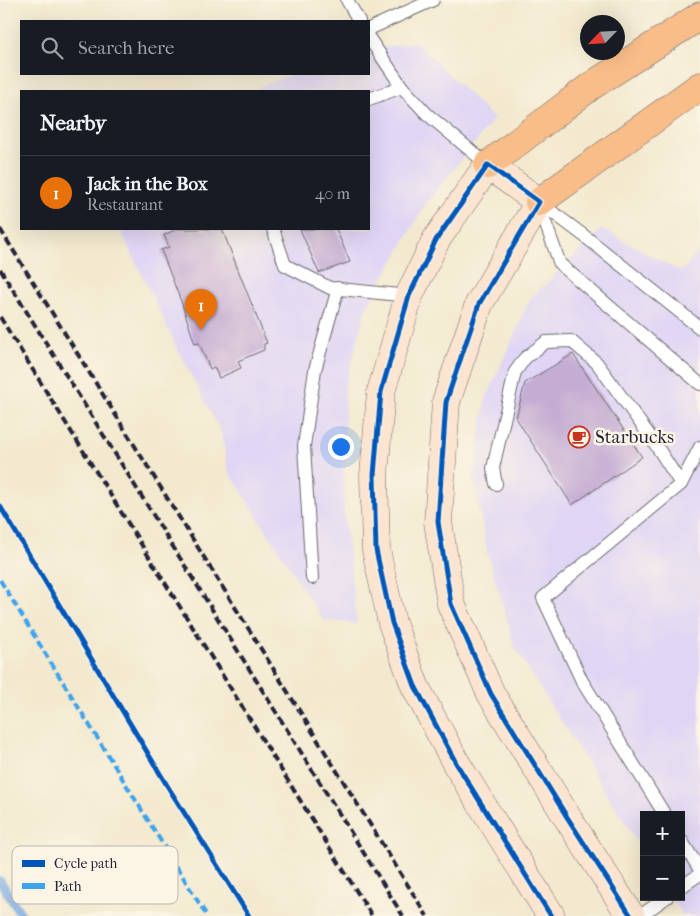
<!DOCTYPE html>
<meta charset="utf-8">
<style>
:root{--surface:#171b24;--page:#20242c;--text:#f1f3f6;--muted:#9ea1a6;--line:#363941;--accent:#c8321e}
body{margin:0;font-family:"IM FELL French Canon",serif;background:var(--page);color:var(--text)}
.controls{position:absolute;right:15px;bottom:15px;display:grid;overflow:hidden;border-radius:0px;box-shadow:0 5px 20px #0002}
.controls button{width:45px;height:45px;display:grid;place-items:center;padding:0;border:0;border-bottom:1px solid var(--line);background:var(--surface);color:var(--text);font:25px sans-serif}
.compass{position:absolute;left:580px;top:15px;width:45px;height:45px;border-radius:50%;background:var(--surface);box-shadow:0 5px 20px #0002;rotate:245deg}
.you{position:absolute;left:340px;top:446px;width:18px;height:18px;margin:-12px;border:4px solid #fff;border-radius:50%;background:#1a73e8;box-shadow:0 0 0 8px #1a73e833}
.badge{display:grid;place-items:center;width:32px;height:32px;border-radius:50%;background:var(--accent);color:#fff;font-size:16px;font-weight:700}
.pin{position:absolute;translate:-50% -41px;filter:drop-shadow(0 1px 2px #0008)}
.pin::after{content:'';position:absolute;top:26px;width:18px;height:15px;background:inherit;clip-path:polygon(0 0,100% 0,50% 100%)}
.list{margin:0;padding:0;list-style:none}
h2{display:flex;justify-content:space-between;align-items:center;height:65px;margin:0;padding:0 20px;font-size:21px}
h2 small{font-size:16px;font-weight:400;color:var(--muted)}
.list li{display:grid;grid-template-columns:32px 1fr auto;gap:15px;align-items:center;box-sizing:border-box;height:75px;padding:0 20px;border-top:1px solid var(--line)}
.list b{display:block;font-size:19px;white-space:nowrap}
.list p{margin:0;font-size:16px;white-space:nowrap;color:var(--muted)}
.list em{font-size:16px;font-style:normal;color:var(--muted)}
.icon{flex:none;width:28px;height:28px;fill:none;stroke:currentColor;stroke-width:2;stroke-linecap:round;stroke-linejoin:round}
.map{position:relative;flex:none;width:700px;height:916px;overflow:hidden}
.search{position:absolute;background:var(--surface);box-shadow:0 5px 20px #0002;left:20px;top:20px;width:350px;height:55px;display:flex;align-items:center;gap:12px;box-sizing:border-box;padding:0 18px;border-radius:0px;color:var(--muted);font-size:19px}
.panel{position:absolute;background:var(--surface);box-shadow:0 5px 20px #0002;left:20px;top:90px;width:350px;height:140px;border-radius:0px}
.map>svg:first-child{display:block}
.built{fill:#dfd5f5}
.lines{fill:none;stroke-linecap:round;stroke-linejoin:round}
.stream{stroke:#74a6df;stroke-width:9}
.building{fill:#c4acd3}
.lane-casing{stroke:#6b686f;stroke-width:14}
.secondary-casing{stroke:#6b686f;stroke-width:29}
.highway-casing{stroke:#6b686f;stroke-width:29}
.lane{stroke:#fff;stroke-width:12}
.secondary{stroke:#fce5d0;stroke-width:28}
.highway{stroke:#f8bd89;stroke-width:28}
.rail{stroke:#22223b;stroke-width:4;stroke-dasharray:8 4;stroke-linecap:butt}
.quiet{stroke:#3ea2ec;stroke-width:4;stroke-dasharray:8 4;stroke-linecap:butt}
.cycleway-casing{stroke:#fcf5e5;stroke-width:8}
.cycleway{stroke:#0057b8;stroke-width:5}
.labels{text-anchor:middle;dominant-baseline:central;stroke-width:5;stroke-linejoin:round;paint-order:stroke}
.poi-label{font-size:19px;fill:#22223b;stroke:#fcf5e5;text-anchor:start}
.key{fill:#fcf5e5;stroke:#bbb6b2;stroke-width:1}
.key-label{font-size:14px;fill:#22223b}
</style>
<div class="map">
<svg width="700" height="916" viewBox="0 0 700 916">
<rect width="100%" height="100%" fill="#fcf5e5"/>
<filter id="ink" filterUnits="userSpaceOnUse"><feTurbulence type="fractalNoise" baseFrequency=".02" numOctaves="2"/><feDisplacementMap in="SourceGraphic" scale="10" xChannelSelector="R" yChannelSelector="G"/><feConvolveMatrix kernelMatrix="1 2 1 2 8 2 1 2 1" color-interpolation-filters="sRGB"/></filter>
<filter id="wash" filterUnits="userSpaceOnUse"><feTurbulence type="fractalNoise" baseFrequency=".0096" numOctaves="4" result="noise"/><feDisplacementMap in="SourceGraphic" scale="20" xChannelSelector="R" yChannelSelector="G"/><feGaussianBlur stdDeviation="1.12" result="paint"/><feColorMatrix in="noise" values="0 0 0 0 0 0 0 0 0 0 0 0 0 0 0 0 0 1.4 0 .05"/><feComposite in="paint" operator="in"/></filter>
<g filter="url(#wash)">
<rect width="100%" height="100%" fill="#f3e9cf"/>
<g class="built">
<polygon points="416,42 494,119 425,205 366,308 345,387 344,513 357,624 323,620 228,470 221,432 175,344 120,229 369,229 369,91 250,91 292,74 369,74 369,50"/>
<polygon points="602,229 681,272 700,250 700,916 683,916 671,897 681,897 681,815 644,815 644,853 515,648 487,552 474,477 485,401 530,299"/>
</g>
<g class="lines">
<polyline class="stream" points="0,881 22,916"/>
</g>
<g id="blocks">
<g class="building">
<polygon points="177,229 222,229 267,343 264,344 264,350 238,361 241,368 219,378 214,367 210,369 199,343 195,344 182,304 161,250 169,247 164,235"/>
<polygon points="300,229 336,229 350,262 319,273"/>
<polygon points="573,354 642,457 572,505 516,418 525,383"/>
</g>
</g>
</g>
<g filter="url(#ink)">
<use href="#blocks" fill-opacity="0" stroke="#6b686f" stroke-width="1"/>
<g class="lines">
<g class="lane-casing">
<g id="lane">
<polyline points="347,0 359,21"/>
<polyline points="369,29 433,0"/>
<polyline points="369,38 402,87 427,114 488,165"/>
<polyline points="369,99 402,87"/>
<polyline points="539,202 587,238 700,328"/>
<polyline points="539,205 560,264 700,384"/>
<polyline points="273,229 285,265 330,288 409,296"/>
<polyline points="496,484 493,468 515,372 525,358 546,342 571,341 597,363 652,439 681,484"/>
<polyline points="312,578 304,446 315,370 338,288"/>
<polyline points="665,815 582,681 543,598 681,484 700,447"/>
<polyline points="681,840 700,870"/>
<polyline points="681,887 700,874"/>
<polyline points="640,916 667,897"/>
</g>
</g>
<g class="secondary-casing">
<polyline id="secondary" points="551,916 456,763 415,686 392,623 376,550 374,475 381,392 409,296 436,240 488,165 539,202 479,304 446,402 438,522 451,604 491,694 567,817 631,916"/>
</g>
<g class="highway-casing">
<g id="highway">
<polyline points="488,165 591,86 700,16"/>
<polyline points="539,202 700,86"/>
</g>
</g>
<use href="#lane" class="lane"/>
<use href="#secondary" class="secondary"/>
<use href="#highway" class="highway"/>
<g class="rail">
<polyline points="0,229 427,916"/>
<polyline points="0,269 403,916"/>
<polyline points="0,317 372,916"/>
</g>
<polyline class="quiet" points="0,580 207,916"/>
<g class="cycleway-casing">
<g id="cycleway">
<polyline points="0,506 168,787 249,916"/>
<polyline points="551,916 456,763 415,686 392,623 376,550 374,475 381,392 409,296 436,240 488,165 539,202 479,304 446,402 438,522 451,604 491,694 567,817 631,916"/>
</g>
</g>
<use href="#cycleway" class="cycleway"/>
</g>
</g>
<defs>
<g id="cafe-ring" transform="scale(1.125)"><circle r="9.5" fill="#fcf5e5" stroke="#c8321e" stroke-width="1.5"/><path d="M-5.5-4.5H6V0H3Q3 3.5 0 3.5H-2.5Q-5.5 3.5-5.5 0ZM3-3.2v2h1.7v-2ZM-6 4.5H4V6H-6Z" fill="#c8321e"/></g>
</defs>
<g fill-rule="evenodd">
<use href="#cafe-ring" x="579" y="437"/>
</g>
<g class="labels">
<g class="poi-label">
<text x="595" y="437">Starbucks</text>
</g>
</g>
<rect x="12" y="846" width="166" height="58" rx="8" class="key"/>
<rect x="22" y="860" width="23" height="7" fill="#0057b8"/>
<rect x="22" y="883" width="23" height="6" fill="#3ea2ec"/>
<g class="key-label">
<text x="54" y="868">Cycle path</text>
<text x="54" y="891">Path</text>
</g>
</svg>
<div class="controls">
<button>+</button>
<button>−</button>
</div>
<svg class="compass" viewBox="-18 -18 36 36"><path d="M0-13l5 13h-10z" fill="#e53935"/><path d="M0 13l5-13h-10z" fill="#9ea1a6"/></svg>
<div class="you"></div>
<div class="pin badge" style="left:201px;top:330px;background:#e8710a">1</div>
<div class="search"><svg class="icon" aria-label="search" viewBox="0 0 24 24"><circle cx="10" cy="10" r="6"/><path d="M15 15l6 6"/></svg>Search here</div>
<section class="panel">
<h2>Nearby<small></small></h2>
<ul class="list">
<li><span class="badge" style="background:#e8710a">1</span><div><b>Jack in the Box</b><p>Restaurant</p></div><em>40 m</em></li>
</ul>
</section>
</div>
